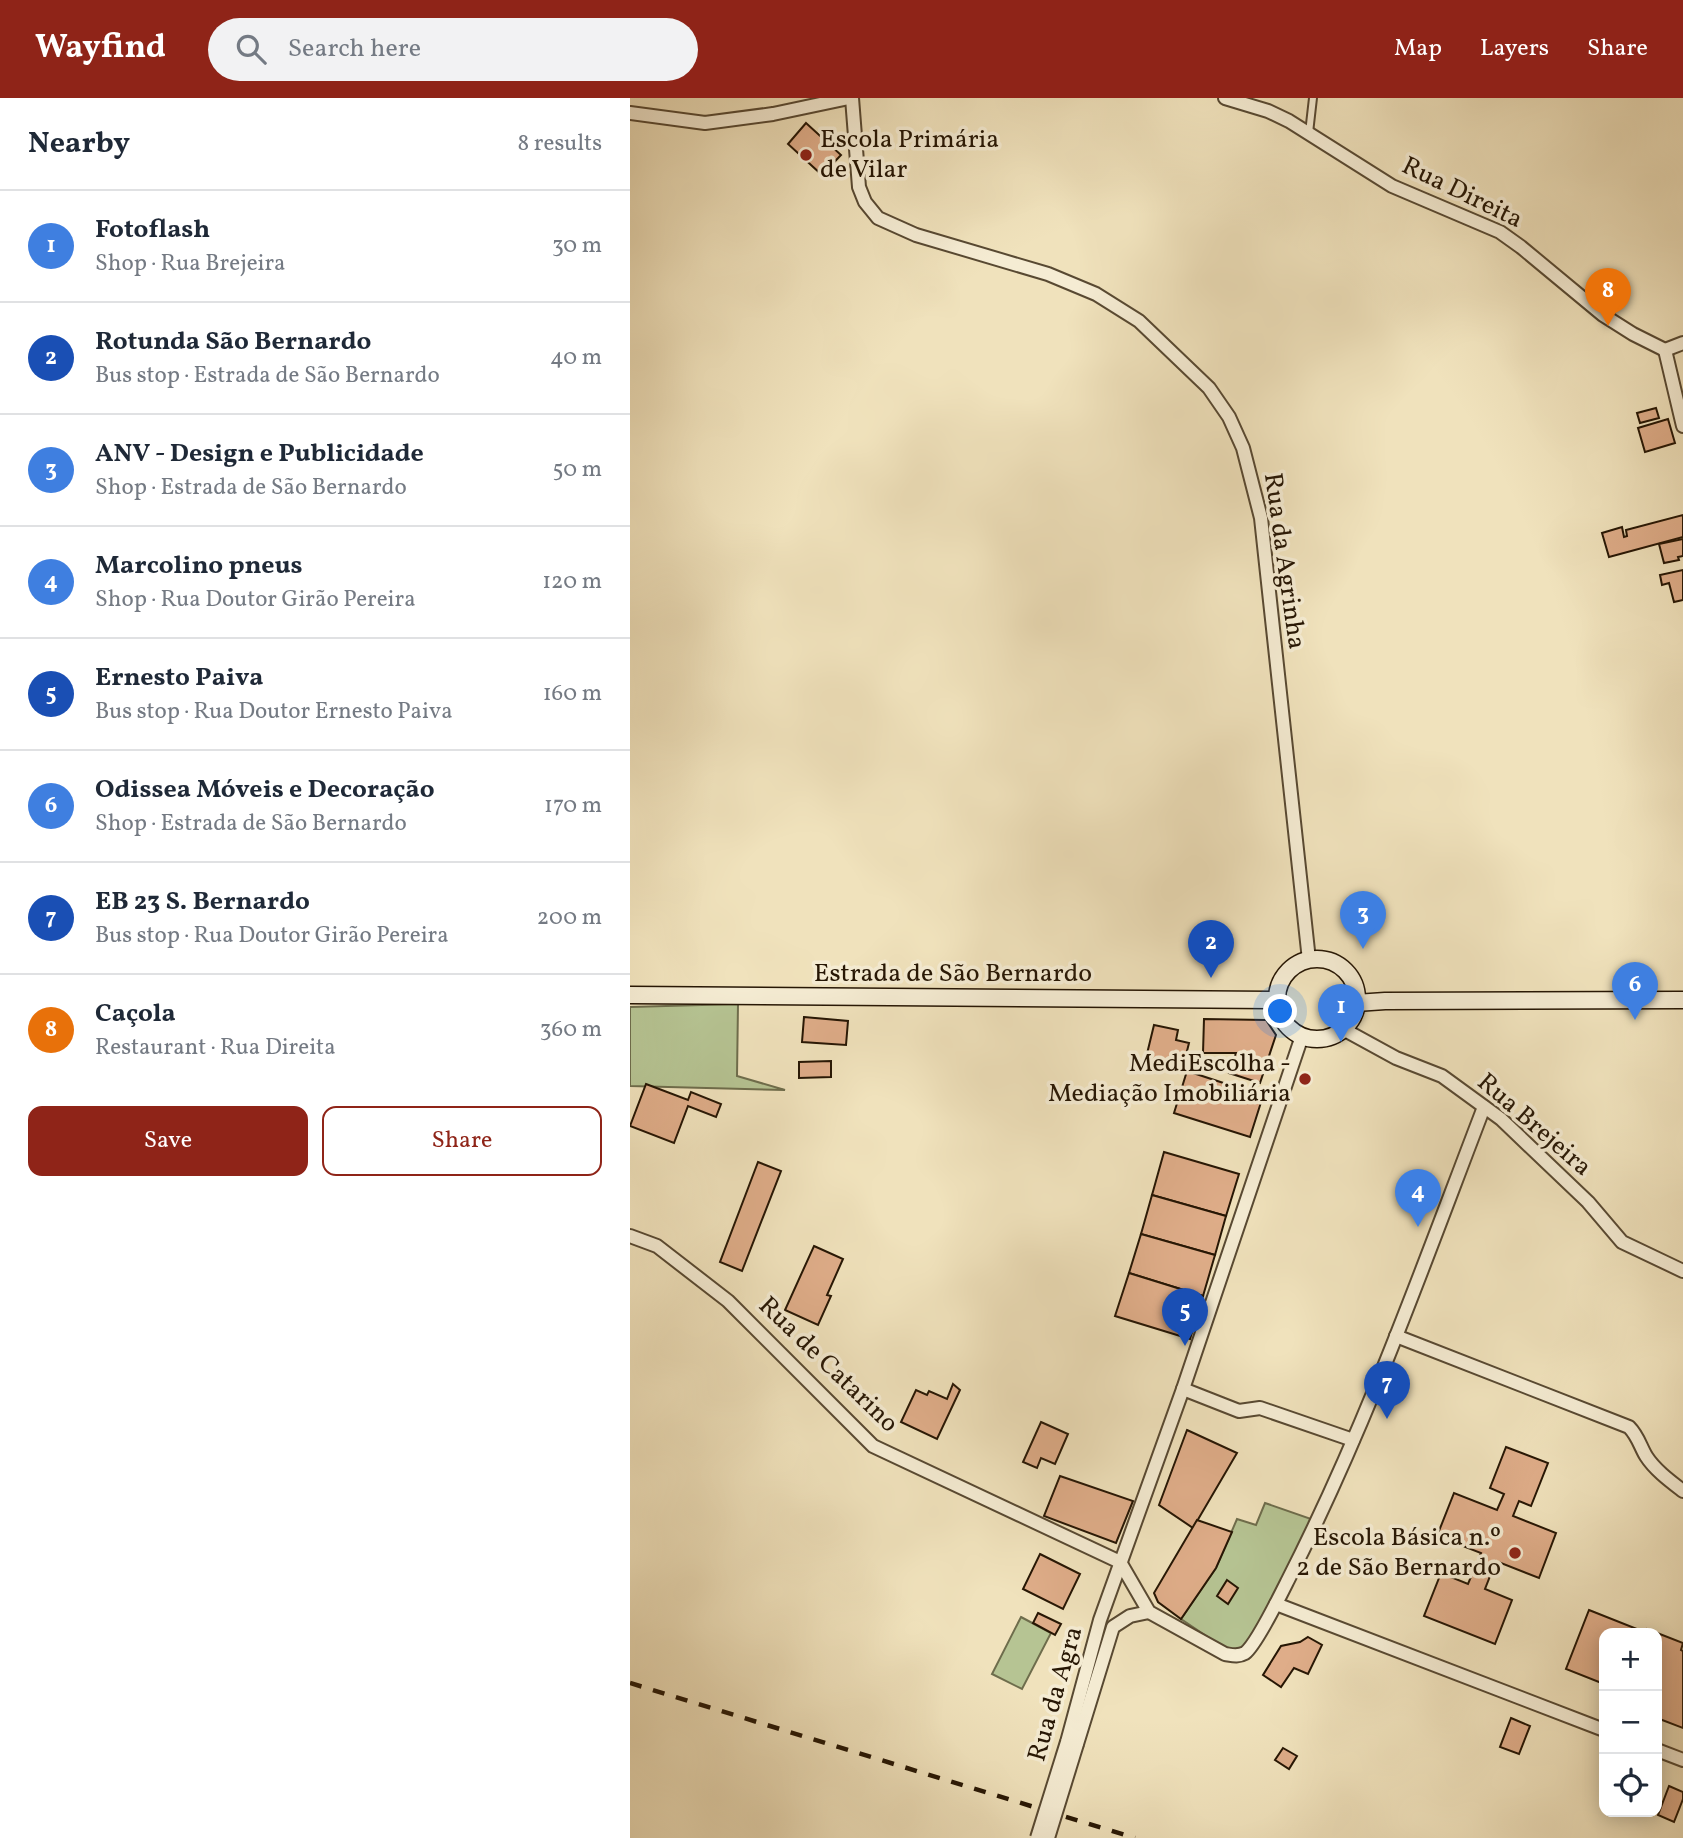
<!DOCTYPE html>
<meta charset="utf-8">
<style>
:root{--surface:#fff;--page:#f2f2f3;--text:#1f2937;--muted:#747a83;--line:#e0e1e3;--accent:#8f2418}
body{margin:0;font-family:Vollkorn,serif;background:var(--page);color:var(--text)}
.controls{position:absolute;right:21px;bottom:21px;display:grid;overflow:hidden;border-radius:14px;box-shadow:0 4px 18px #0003}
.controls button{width:63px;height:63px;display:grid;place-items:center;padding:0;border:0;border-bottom:2px solid var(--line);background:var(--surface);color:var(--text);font:35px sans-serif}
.you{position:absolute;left:651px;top:914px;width:24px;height:24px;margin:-18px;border:5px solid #fff;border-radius:50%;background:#1a73e8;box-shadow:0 0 0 10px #1a73e833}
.badge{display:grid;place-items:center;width:46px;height:46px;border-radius:50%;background:var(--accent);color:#fff;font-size:23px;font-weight:700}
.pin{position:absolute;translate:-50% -58px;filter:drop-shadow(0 2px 4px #0008)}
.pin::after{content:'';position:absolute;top:37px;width:24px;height:21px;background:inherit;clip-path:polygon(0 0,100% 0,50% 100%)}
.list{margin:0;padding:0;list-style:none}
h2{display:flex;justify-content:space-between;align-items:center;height:91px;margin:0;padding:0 28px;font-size:30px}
h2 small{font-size:23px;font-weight:400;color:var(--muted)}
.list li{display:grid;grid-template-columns:46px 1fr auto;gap:21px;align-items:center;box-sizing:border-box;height:112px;padding:0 28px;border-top:2px solid var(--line)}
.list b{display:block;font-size:26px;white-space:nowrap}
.list p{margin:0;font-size:23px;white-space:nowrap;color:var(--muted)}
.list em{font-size:23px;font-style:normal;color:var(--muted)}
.actions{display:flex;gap:14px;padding:21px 28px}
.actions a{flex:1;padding:16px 0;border:2px solid var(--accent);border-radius:14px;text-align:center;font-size:24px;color:var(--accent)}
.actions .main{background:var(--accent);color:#fff}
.icon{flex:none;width:38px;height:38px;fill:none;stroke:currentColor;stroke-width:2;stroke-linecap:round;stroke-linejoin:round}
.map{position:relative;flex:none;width:1053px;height:1740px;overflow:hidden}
header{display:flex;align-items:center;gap:42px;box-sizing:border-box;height:98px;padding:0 35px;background:var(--accent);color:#fff}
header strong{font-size:33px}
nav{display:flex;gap:38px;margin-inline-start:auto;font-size:24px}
.search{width:490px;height:63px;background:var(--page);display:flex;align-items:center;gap:18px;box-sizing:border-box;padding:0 24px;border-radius:38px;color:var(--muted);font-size:26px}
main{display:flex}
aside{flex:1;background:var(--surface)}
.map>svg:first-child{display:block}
.green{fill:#b6c493;stroke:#6e6d4c;stroke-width:2}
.building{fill:#dfad89;stroke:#261604;stroke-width:2}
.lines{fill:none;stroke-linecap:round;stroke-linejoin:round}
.service-casing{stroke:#584932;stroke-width:10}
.minor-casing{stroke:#584932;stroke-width:16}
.secondary-casing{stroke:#261604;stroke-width:19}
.service{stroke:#f5ecd3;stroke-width:6}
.minor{stroke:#f5ecd3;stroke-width:12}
.secondary{stroke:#f5ecd3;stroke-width:16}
.rail{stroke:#261604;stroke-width:4.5;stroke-dasharray:12 12;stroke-linecap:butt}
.minor-bridge-casing{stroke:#584932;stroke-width:16;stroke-linecap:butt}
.minor-bridge{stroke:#f5ecd3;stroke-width:12}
.poi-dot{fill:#8f2418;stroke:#f5ecd3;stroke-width:2.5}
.labels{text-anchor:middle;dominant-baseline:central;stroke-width:7;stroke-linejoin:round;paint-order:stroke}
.poi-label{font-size:26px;fill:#261604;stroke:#f5ecd3;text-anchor:end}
.street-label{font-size:26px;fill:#261604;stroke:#f5ecd3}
</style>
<header>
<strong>Wayfind</strong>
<div class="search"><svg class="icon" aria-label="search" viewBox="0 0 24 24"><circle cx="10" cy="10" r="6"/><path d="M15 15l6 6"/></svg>Search here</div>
<nav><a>Map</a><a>Layers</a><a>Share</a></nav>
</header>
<main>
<aside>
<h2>Nearby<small>8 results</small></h2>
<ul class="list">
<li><span class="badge" style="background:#3f7fe0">1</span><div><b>Fotoflash</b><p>Shop · Rua Brejeira</p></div><em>30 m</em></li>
<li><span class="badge" style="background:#1a4fb4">2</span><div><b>Rotunda São Bernardo</b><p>Bus stop · Estrada de São Bernardo</p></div><em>40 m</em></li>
<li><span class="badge" style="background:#3f7fe0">3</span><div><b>ANV - Design e Publicidade</b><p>Shop · Estrada de São Bernardo</p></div><em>50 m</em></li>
<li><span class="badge" style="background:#3f7fe0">4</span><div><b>Marcolino pneus</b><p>Shop · Rua Doutor Girão Pereira</p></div><em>120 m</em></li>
<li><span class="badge" style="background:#1a4fb4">5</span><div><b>Ernesto Paiva</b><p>Bus stop · Rua Doutor Ernesto Paiva</p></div><em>160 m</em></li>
<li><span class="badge" style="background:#3f7fe0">6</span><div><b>Odissea Móveis e Decoração</b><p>Shop · Estrada de São Bernardo</p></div><em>170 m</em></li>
<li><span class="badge" style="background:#1a4fb4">7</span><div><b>EB 23 S. Bernardo</b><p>Bus stop · Rua Doutor Girão Pereira</p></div><em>200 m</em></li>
<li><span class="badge" style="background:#e8710a">8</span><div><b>Caçola</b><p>Restaurant · Rua Direita</p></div><em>360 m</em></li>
</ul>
<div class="actions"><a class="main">Save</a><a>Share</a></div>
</aside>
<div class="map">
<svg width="1053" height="1740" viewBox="0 0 1053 1740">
<rect width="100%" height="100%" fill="#f0e2bc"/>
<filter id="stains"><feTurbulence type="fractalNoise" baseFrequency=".00286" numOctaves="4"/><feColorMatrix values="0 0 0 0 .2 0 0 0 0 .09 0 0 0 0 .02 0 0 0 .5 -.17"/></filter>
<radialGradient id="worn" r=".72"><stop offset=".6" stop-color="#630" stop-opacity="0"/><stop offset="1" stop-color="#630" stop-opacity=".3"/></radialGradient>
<g class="green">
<polygon points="108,906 107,978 155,992 0,988 0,909"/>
<polygon points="635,1405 684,1422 621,1541 609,1553 600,1554 551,1521 586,1470 607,1421 626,1427"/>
<polygon points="391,1519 421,1535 392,1591 362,1576"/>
</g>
<g class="building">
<polygon points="176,25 211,57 192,77 158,46"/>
<polygon points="1026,310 1029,320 1010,325 1007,315"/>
<polygon points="1038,321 1045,345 1015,354 1008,330"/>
<polygon points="1053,417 1053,439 979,459 972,435 992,429 994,439 997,438 996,432"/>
<polygon points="1053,441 1053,458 1048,459 1049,462 1034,465 1029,446"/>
<polygon points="1053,472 1053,502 1044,504 1039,485 1032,487 1030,477"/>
<polygon points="174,919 218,923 216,947 172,944"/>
<polygon points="574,921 636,922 646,937 630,985 599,975 606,955 573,955"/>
<polygon points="524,927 548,932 546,942 559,945 552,973 515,964"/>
<polygon points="201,963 201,979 169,980 169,964"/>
<polygon points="557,973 633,998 620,1039 544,1015"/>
<polygon points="16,986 58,1002 61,994 91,1006 86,1019 58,1008 44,1045 0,1028"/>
<polygon points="534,1054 609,1076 596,1118 522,1097"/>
<polygon points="128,1064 151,1073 112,1173 90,1164"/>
<polygon points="522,1097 596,1118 585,1157 511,1136"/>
<polygon points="511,1136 585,1157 573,1198 499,1175"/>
<polygon points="184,1148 213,1161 197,1197 201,1198 188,1227 155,1212"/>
<polygon points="499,1175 573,1198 560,1241 485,1218"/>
<polygon points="323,1286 330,1292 307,1341 271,1324 286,1292 297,1297 299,1293 317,1301"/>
<polygon points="411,1324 438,1336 425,1366 411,1360 407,1370 393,1364"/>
<polygon points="557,1332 607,1355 563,1430 529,1407"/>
<polygon points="876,1349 918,1365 901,1408 889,1403 883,1418 926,1435 909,1480 866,1463 855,1491 882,1502 865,1546 794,1518 811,1475 838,1486 851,1455 807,1438 824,1395 867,1412 874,1396 860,1390"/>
<polygon points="430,1378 503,1403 486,1445 414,1418"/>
<polygon points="567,1422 602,1434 586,1470 551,1521 528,1504 524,1495"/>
<polygon points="410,1456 450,1476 433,1511 393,1491"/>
<polygon points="597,1482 608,1490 598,1506 587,1498"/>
<polygon points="959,1512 1007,1531 1005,1535 974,1535 974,1586 936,1571"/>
<polygon points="408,1515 431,1526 425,1537 403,1525"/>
<polygon points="1017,1531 1053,1545 1051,1552 1053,1553 1053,1630 1027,1620 1029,1601 1027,1600 1027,1535 1015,1535"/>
<polygon points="678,1539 692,1547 678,1576 664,1570 651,1589 633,1577 651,1548 670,1544"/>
<polygon points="881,1620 900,1628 889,1656 870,1649"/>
<polygon points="653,1650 667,1658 659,1671 645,1662"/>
<polygon points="1039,1688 1053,1694 1053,1701 1044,1724 1028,1717"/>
</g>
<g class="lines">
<g class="service-casing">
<polyline id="service" points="679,35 683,0"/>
</g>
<g class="minor-casing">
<g id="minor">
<polyline points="222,0 229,89 235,104 248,120 286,137 418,176 466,196 509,223 579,290 599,319 613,350 631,420 679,862"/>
<polyline points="595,0 638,13 659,23 762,88 870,134 891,149 973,217 1003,236 1035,252"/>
<polyline points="0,15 75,25 143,16 219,0"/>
<polyline points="1035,252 1053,328"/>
<polyline points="1035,252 1053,245"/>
<polyline points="713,931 766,960 812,978 871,1021 958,1104 992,1144 1053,1173"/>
<polyline points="0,1138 27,1148 98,1203 243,1348 490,1464"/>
<path d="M766 1238 999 1329C1008 1338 1010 1348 1016 1358 1025 1372 1040 1383 1053 1393"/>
<polyline points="553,1291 609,1313 630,1310 723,1342"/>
<path d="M490 1464 519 1514 595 1556C602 1557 608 1559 615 1555 626 1547 651 1496 658 1482 736 1329 793 1168 854 1009"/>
<polyline points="646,1506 974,1632"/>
<polyline points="437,1644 470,1522 553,1291 672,938"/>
<polyline points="447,1646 483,1529 500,1518 519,1514"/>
<polyline points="1027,1652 1053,1662"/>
</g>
</g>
<g class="secondary-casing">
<g id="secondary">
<circle cx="687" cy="901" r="40"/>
<polyline points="0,897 647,902"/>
<polyline points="726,905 755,903 1053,902"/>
</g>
</g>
<use href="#service" class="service"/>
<use href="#minor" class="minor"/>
<use href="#secondary" class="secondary"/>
<polyline class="rail" points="0,1585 505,1740"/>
<g class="minor-bridge-casing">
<g id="minor-bridge">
<polyline points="407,1740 437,1644"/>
<polyline points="418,1740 447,1646"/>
</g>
</g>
<use href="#minor-bridge" class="minor-bridge"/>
</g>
<g class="poi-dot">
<circle cx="176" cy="57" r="7"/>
<circle cx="675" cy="981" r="7"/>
<circle cx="885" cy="1455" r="7"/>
</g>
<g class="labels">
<g class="poi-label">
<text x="190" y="42" text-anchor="start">Escola Primária<tspan x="190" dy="30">de Vilar</tspan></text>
<text x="661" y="966">MediEscolha -<tspan x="661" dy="30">Mediação Imobiliária</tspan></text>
<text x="871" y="1440">Escola Básica n.º<tspan x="871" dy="30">2 de São Bernardo</tspan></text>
</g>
<g class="street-label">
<text transform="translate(832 95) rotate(26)">Rua Direita</text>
<text transform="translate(654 463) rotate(82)">Rua da Agrinha</text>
<text x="323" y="876">Estrada de São Bernardo</text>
<text transform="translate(904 1027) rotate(41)">Rua Brejeira</text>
<text transform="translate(198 1267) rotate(44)">Rua de Catarino</text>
<text transform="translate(426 1596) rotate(-74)">Rua da Agra</text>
</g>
</g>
<rect width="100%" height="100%" filter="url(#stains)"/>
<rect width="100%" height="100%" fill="url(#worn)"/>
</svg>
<div class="controls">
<button>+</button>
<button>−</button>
<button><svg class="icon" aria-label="locate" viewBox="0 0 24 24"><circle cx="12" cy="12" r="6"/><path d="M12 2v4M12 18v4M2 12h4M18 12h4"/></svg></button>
</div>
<div class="you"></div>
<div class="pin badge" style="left:711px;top:944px;background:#3f7fe0">1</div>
<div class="pin badge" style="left:581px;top:880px;background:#1a4fb4">2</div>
<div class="pin badge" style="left:733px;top:851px;background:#3f7fe0">3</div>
<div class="pin badge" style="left:788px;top:1129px;background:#3f7fe0">4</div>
<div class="pin badge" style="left:555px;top:1248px;background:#1a4fb4">5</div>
<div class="pin badge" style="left:1005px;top:922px;background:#3f7fe0">6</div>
<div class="pin badge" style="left:757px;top:1321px;background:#1a4fb4">7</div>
<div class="pin badge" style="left:978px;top:228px;background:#e8710a">8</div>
</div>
</main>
